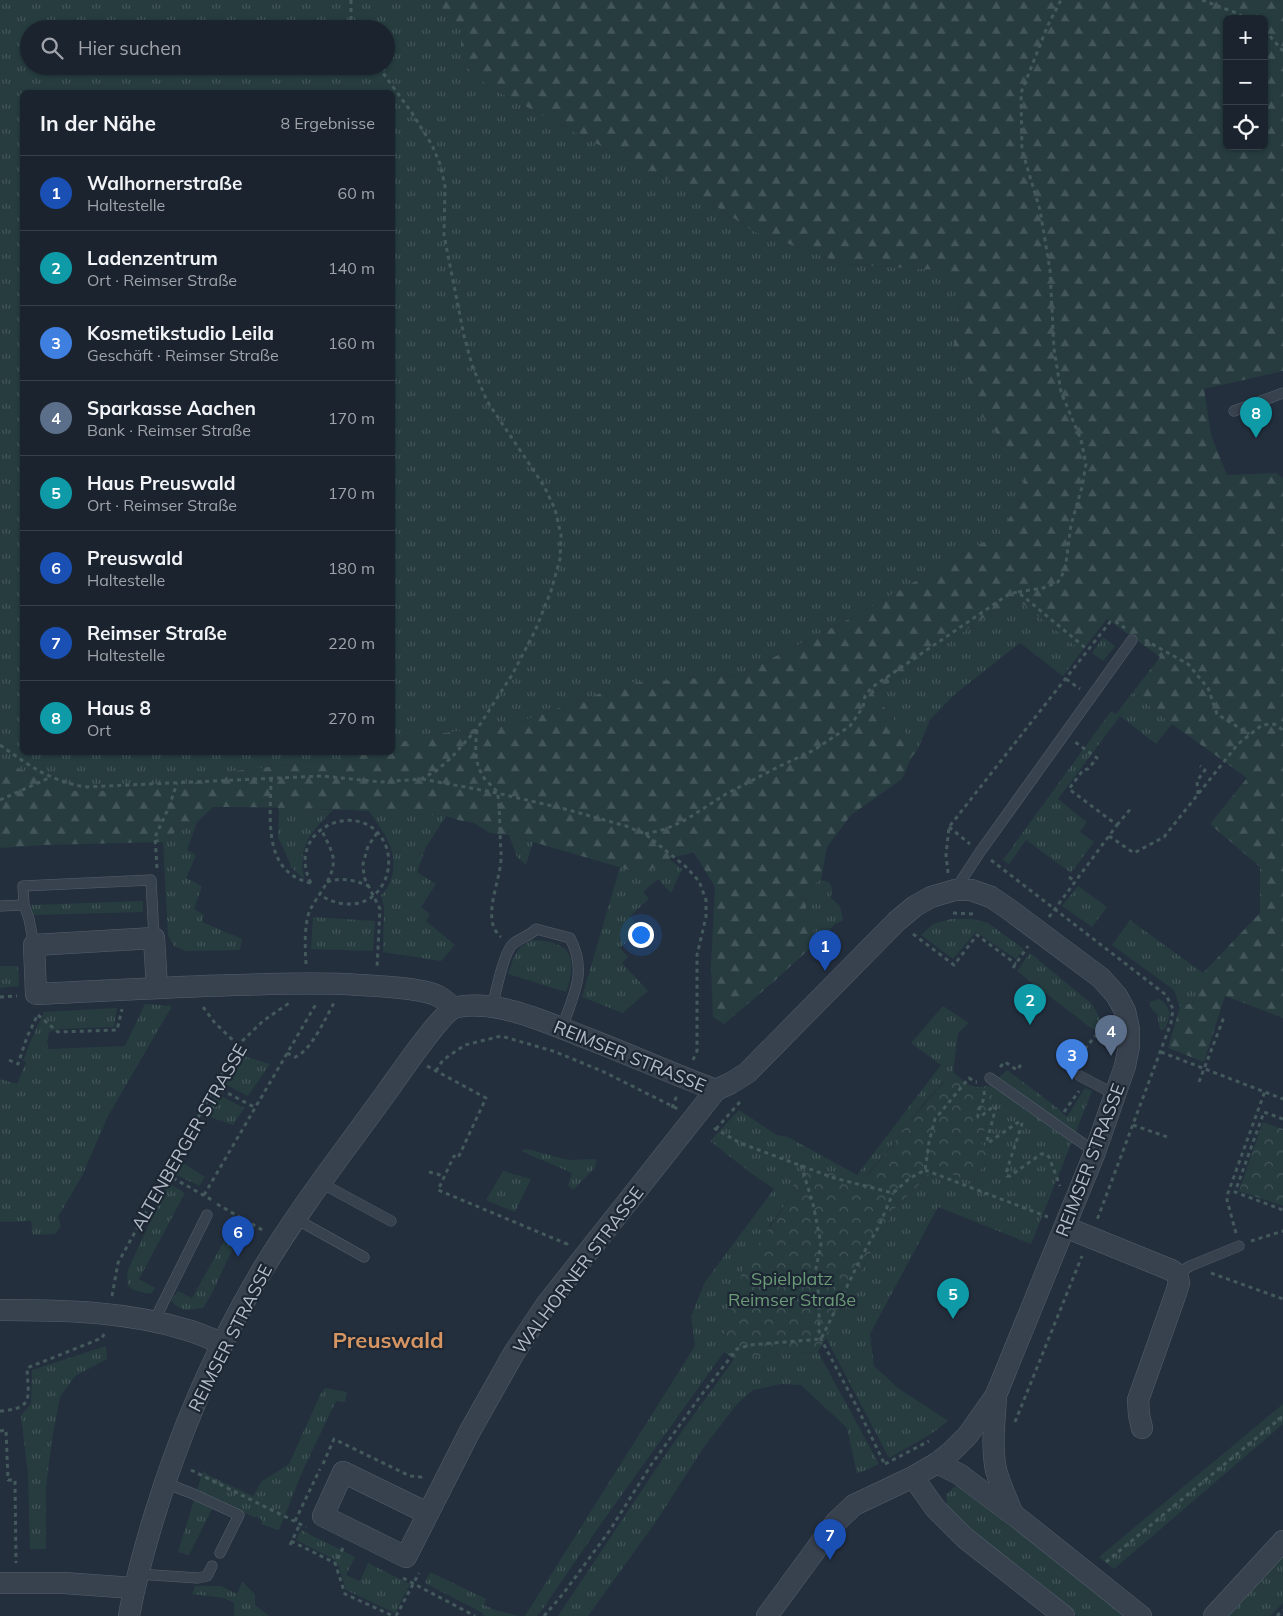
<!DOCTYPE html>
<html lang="de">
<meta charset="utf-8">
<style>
:root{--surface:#1b232e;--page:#242b36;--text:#f1f3f6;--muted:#a0a4aa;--line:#39404a;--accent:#8ab4f8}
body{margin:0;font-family:Mulish,sans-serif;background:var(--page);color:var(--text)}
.controls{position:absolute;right:15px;top:15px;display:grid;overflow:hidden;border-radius:8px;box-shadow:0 1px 4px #0004}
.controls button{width:45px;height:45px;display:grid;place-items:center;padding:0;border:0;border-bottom:1px solid var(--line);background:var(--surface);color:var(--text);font:25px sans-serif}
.you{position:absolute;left:640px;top:934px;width:18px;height:18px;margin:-12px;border:4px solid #fff;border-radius:50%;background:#1a73e8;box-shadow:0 0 0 8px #1a73e833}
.badge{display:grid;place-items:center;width:32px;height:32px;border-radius:50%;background:var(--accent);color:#fff;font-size:16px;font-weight:700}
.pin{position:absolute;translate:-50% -41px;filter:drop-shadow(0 1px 2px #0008)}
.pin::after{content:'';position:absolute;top:26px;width:18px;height:15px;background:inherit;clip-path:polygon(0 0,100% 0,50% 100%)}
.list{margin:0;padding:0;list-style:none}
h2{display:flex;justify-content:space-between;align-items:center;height:65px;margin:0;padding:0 20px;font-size:21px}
h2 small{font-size:16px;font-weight:400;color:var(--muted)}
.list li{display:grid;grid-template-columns:32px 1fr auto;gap:15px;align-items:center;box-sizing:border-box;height:75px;padding:0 20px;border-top:1px solid var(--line)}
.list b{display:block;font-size:19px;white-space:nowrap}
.list p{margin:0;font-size:16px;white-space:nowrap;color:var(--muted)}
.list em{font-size:16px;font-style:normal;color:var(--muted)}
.icon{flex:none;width:28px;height:28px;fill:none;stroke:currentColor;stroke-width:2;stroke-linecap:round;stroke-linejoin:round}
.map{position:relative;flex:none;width:1283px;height:1616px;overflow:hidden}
.search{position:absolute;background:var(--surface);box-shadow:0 1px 4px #0004;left:20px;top:20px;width:375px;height:55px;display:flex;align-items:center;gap:12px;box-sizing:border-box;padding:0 18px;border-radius:28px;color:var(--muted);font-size:19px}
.panel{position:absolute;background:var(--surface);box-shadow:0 1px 4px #0004;left:20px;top:90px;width:375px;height:665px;border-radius:8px}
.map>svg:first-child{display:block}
.grass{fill:url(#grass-tufts);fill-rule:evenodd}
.forest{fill:url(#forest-firs);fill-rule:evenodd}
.park{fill:url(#park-crowns)}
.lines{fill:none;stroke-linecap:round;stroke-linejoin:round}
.service-casing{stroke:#565f6c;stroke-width:11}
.minor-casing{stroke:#565f6c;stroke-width:22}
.path{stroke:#44595c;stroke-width:3;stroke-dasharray:4 4;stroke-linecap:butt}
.service{stroke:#38414e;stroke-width:10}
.minor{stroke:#38414e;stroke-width:21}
.labels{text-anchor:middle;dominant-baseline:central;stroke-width:4.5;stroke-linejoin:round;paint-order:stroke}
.street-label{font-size:18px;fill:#b4bcc9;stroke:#1d2633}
.park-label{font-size:18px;fill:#6b9a76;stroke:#1d2633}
.district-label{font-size:22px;font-weight:bold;fill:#d59563;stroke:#1d2633}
</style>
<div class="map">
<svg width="1283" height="1616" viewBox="0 0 1283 1616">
<defs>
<pattern id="grass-tufts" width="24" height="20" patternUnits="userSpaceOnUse" patternTransform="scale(1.25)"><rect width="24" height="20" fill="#263c3f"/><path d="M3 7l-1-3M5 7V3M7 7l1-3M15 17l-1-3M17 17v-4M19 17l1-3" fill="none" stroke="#435659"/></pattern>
<pattern id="forest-firs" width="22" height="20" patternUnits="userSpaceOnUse" patternTransform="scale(1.25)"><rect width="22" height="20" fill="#263c3f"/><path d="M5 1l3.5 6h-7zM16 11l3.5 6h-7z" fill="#435659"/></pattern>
<pattern id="park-crowns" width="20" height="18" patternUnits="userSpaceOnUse" patternTransform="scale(1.25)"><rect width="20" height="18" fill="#263c3f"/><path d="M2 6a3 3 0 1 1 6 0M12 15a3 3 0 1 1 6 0" fill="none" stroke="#435659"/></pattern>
</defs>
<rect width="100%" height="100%" fill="#242f3e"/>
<g class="grass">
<path d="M0 0H434L436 5 461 27V62L489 87 620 156 696 193 753 231 844 264 938 270 963 290 955 326 953 353 973 388 981 415 1025 468 1021 501 998 534 853 617 739 675 629 683 514 724 428 735 393 744 392 92H22V752L359 753 335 759 219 773 184 787 119 789 92 792 67 790 4 762 0 759ZM29 29H386V66H29Z"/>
<polygon points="1014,597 1082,651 1063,676 1020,643 954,695 930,720 918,749 873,694"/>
<polygon points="1103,637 1115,646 1103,661 1092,653"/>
<polygon points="1133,692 1172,724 1156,744 1120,716 1058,799 1087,822 1080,832 1094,842 1071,873 1026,840 1009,864 1003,860 1111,711 1116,714"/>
<path d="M279 807 333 810C310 833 298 845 304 879L292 868 278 837Z"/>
<path d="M368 810 446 816 426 847 417 872 436 884 421 907 430 914 426 921 455 945 441 961 383 952 384 907 381 895C384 891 389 887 390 882 402 854 383 831 368 810Z"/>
<polygon points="197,822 187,850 196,855 186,878 202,886 194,909 204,915 202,922 242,939 240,950 185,951 174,946 168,936 163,842 178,830"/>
<polygon points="509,835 533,842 526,865 517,857"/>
<polygon points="669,859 682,869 671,893 658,879 643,892 649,899 630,916 641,929 620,948 628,957 622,963 648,991 623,1013 582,997 620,867 643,874"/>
<polygon points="821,880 829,882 832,888 831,898 840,906 843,920 835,924 818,941 805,917 807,900 811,890 815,883"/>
<polygon points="1078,886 1107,907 1092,927 1062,906"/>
<polygon points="143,901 143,912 32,915 31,905"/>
<polygon points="313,917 375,921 373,951 311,949"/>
<polygon points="951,919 972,919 988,923 1024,949 1016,959 976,932 953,959 921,935 933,924"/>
<polygon points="1130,920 1203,973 1201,987 1192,1003 1180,1007 1174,990 1112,945"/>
<path d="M533 940C547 940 569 944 571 961 573 971 569 983 566 992L508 974 514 957 521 946Z"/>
<polygon points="1030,953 1092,1004 1104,1026 1103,1035 1091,1028 1017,971"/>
<polygon points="0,966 18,966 19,986 0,988"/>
<path d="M1159 999C1172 1007 1171 1016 1165 1029L1160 1030 1157 1014 1151 1008 1149 1002Z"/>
<polygon points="145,1004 172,1006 108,1116 82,1176 58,1217 61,1226 55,1234 33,1235 31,1221 0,1222 0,1079 17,1084 26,1062 23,1061 32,1038 44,1012 117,1008 114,1027 60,1029 49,1032 47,1043 49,1049 125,1046"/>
<polygon points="943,1006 969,1023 958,1033 953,1072 925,1102 884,1155 871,1170 863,1183 838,1176 795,1181 786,1203 770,1225 723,1336 724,1352 598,1528 542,1610 537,1616 525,1616 695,1346 691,1316 705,1282 774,1189 752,1174 710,1141 739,1110 777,1135 788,1137 857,1175 941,1065 911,1043"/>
<polygon points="240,1055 270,1064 248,1096 223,1083"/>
<polygon points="1007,1070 1056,1107 1067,1117 1085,1088 1092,1091 1031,1244 938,1207 870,1334 874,1366 898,1388 948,1421 931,1434 889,1458 826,1338 866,1261 880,1237 895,1208 928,1176 932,1167 973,1182 988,1158 981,1144 993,1097 988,1085 995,1081"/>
<polygon points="215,1093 244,1108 233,1125 204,1115"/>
<polygon points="527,1149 568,1160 597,1159 594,1169 573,1190 568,1185 572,1173 521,1151"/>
<polygon points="180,1161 205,1177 199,1186 173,1173"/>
<polygon points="503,1171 531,1179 515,1212 486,1200"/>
<polygon points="168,1183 185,1193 139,1279 155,1288 151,1294 134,1290 128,1286 127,1272"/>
<path d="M236 1220 244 1225 211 1295 203 1308C188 1310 181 1313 171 1300L178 1291 192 1298Z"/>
<polygon points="106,1346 107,1359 75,1376 60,1397 52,1439 46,1488 46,1549 30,1549 28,1474 21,1415 31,1404 32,1370"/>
<polygon points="818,1352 879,1464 857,1474 847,1428 801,1385 781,1384 753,1390 737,1404 704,1447 655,1523 588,1616 558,1616 670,1448 734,1359 768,1354"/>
<polygon points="325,1388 347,1392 345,1402 336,1401 303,1470 279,1530 261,1524 262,1520 256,1516 255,1518 217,1499 189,1555 178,1552 203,1471 212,1477 253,1496 262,1481 289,1464 320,1395"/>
<polygon points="1283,1404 1283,1424 1114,1569 1099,1557"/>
<polygon points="964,1486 1127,1616 1077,1616 970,1531 947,1505 946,1495 954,1487"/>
<polygon points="301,1530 355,1557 346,1575 360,1581 368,1563 410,1584 395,1613 346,1590 339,1567 335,1560 296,1540"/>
<polygon points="1283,1550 1283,1603 1270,1616 1220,1616"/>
<polygon points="430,1572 486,1599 484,1605 495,1610 519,1616 484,1616 481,1612 425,1583"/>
<polygon points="242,1582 255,1594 255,1605 269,1616 234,1616 234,1603 224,1598 192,1594 195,1586 221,1586 237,1594"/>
</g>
<path class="forest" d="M434 0H1283V371L1204 389 1211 435 1227 475 1276 473 1283 478V1018L1225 996 1204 1062 1168 1048 1180 1007 1192 1003 1201 987 1203 973 1260 913V867L1210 824 1247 778 1172 724 1133 692 1160 657 1107 619 1082 651 1014 597 873 694 918 749 911 758 902 779 851 815 827 847 821 880 815 883 811 890 807 900 805 917 818 941 771 984 724 1024 713 1017 711 966 715 887 694 852 669 859 643 874 509 835 490 833 474 823 458 820 446 816C368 810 291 807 213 807L197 822 178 830 163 842 44 845 0 848V759L4 762 67 790 92 792 119 789 184 787 219 773 335 759 359 753 392 752 393 744 428 735 514 724 629 683 739 675 853 617 998 534 1021 501 1025 468 981 415 973 388 953 353 955 326 963 290 937 270 844 264 753 231 696 193 620 156 489 87 461 62V27L436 5ZM1227 19H1264V146H1227Z"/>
<g class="park">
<path d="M953 1072C964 1081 973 1092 988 1085L993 1097 981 1144 987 1147 988 1158 973 1182 932 1167 928 1176 895 1208 880 1237 866 1261 826 1338 818 1352 768 1354 734 1359 724 1352 723 1337 744 1266 786 1203 795 1181 812 1165 838 1176 863 1183C871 1170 880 1161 889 1149 909 1122 930 1097 953 1072Z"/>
<polygon points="1263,1122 1283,1129 1283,1206 1239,1191"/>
</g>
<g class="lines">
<g class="service-casing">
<g id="service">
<polyline points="1234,411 1283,393"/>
<polyline points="955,890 980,852 1132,640"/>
<polyline points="0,906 24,905"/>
<polyline points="34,945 29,919 24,905 23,886 151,880 154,938"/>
<path d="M492 1008C495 995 504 951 513 944 520 938 528 937 536 929L570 938C588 972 573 995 562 1028"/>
<polyline points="1080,1076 1116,1095"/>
<polyline points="990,1078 1095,1152"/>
<polyline points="321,1183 391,1221"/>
<polyline points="296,1219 364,1257"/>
<polyline points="1177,1274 1190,1266 1239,1246"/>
<polyline points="154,1321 207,1215"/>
<polyline points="165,1483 191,1493 239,1515 220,1553"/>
<polyline points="137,1574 198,1578 207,1576 212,1566"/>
</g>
</g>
<g class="minor-casing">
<g id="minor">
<path d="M157 988 154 938 34 945 36 994C102 991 168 987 234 985 276 984 317 982 359 985 379 986 422 988 438 996 444 999 449 1004 453 1008"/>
<polyline points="1065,1227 1171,1270 1177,1274 1179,1283 1176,1293 1138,1400 1139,1415 1142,1428"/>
<path d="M0 1310C63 1310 126 1311 187 1330 199 1333 211 1339 223 1344"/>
<path d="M996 1395C995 1419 991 1446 996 1470 1000 1485 1007 1500 1013 1514L1141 1616"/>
<polyline points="937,1463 959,1474 1011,1513"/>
<polyline points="913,1477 935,1508 965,1538 1064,1616"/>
<polyline points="427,1513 343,1472 323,1516 406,1557 470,1431 514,1353 546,1305 716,1090"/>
<polyline points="0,1583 64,1583 133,1588"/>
<path d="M129 1616C135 1582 144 1550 154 1517 180 1432 215 1350 260 1274 298 1210 345 1150 389 1089 399 1075 443 1010 457 1007 497 999 548 1023 584 1037 629 1054 672 1074 716 1090L731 1083 747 1073 897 921 915 906 931 897 955 890H971L991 897 1010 910 1101 978 1117 996 1125 1011 1129 1029V1046L1125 1066 1095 1152 996 1395 968 1435 952 1451 937 1463 913 1477 854 1505 836 1522 767 1616"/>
<polyline points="1214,1616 1283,1541"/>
</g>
</g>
<g class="path">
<polyline points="351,0 351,19 354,29"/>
<polyline points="1202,0 1239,14 1245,19"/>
<polyline points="1264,31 1268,34 1283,51"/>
<polyline points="1018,592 1043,588 1058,582 1065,570 1071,525 1082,487 1086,464 1081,440 1061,392 1054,349 1050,270 1040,210 1022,150 1021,93 1048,25 1061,0"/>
<polyline points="1145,640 1188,664 1208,688 1217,714 1249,734"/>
<polyline points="1066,679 1080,689"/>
<path d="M477 730C475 748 474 762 484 778 488 783 494 787 497 792 500 799 500 843 501 853 503 878 479 919 501 937"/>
<path d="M0 745C30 766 48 780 85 787L322 776 381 782 421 779 436 771 451 758 477 729 512 675 535 631 551 591 560 559 561 535 555 509 544 486 487 401 472 365 464 336 444 235 445 186 440 164 432 145 412 113 378 66"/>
<path d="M271 778C271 816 261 872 311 883"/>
<polyline points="422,779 497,793 565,809 626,826 645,834 685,866 699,881 706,900 706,917 697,955 697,1051 693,1060"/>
<polyline points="1198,794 1197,781 1205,770 1200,766"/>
<polyline points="0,800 51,777"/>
<polyline points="1117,825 1132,807"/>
<polyline points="949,827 970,844"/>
<polyline points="377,833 368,846 363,864 364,877 380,909 377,968"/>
<polyline points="645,834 666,829 687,819 726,794 780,766 814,750 850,726 863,707 865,696 871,688 1009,594 1018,592 1088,650"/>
<polyline points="1109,836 1134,853 1164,837 1238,744 1262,725 1274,724 1283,730"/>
<polyline points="991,860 1166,995 1173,1009 1171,1023 1097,1220"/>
<polyline points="157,868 155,837 169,807 177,783"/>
<polyline points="948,873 946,855 949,827 1110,622 1116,622 1125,628"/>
<polyline points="1069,877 1075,881"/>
<path d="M327 882C342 877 354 880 369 886"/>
<path d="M311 883C282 827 368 793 387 849 390 860 389 872 384 882 371 909 340 909 319 894"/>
<polyline points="953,913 974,914"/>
<polyline points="1049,917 1117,825 1069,789 1083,770 1088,769 1097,758 1075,742"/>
<polyline points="913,934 954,965 977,935 1016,964"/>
<path d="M306 964C305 949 304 923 310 910 318 894 336 876 333 857 331 847 325 838 321 829"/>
<polyline points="1013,968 1028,946"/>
<polyline points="0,997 17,996"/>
<polyline points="203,1007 215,1023 238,1045"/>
<polyline points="38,1015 58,1032 117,1030 122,1009"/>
<polyline points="1161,1052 1283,1099"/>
<path d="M287 1053 295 1057C311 1051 325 1019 334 1003"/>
<polyline points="9,1060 18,1064 27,1037 38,1014"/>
<polyline points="1082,1061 1078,1058 1095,1036 1109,1042"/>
<polyline points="427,1066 486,1098 458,1158 454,1156 438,1190 567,1244 566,1245"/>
<polyline points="1000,1067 1005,1062 1017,1070 1023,1062"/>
<polyline points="436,1071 443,1060 465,1045 501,1036 553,1051 602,1071 678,1109"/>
<polyline points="1199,1082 1224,1017"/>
<polyline points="214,1086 256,1108"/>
<path d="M984 1091C986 1101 977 1108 978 1117H980L994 1106 996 1107 987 1141 988 1143 1017 1123 1021 1121 1022 1124 1006 1173 1007 1176H1010L1041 1154H1046L1049 1157 1060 1186"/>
<polyline points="672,1108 677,1095"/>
<polyline points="1064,1112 1079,1091"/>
<polyline points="1283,1119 1264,1112 1235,1192 1283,1210"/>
<polyline points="1133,1125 1170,1138"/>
<polyline points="714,1128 740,1143 834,1178 893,1193 910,1178 925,1170 929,1142 935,1119 969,1078 975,1082 977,1082"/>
<polyline points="716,1129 740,1102"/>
<polyline points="801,1165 813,1204 821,1244 815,1273 819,1296 819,1331 821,1339 858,1409 885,1465"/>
<polyline points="925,1170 1048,1217"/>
<polyline points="429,1172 444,1176"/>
<polyline points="166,1174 212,1200"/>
<polyline points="204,1195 316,1004"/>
<polyline points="217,1204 264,1231"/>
<polyline points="1236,1233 1227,1200 1228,1193 1265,1091"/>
<polyline points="1251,1241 1283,1231"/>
<polyline points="1211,1273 1283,1299"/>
<polyline points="112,1296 118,1263 238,1045 263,1021 289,1003"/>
<path d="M0 1411C35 1409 28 1396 27 1368L102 1338 104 1334"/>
<polyline points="1015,1422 1082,1256"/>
<polyline points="0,1431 6,1430 8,1480 15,1480 16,1563"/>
<polyline points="323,1464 334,1439 410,1476 421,1477 424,1475"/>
<polyline points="885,1464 929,1441"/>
<polyline points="191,1470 306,1527"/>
<polyline points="295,1521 320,1469"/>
<polyline points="291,1541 335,1563"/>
<polyline points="290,1545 300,1524"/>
<polyline points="343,1548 335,1563 345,1594 391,1615"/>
<polyline points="1106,1562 1283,1416"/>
<polyline points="403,1578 475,1616"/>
<polyline points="396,1616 419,1573"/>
<polyline points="544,1616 563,1594 610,1530 651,1465 699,1398 737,1349 750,1345 821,1339 863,1254 879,1226 893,1193"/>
<polyline points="1277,1616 1283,1610"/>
</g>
<use href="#service" class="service"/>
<use href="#minor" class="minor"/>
</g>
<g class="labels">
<g class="street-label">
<text transform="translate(630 1056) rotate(22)">REIMSER STRASSE</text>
<text transform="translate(189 1137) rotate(-60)">ALTENBERGER STRASSE</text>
<text transform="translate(1090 1160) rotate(-69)">REIMSER STRASSE</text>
<text transform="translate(578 1270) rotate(-53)">WALHORNER STRASSE</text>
<text transform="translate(230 1338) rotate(-63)">REIMSER STRASSE</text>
</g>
<g class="park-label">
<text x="792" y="1278">Spielplatz<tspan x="792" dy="21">Reimser Straße</tspan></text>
</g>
<g class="district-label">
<text x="388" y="1340">Preuswald</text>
</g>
</g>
</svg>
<div class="controls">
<button>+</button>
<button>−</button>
<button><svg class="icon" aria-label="locate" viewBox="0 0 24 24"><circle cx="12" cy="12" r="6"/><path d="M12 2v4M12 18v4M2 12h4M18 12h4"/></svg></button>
</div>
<div class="you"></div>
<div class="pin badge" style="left:825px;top:971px;background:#1a4fb4">1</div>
<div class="pin badge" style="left:1030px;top:1025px;background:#0f9aa8">2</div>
<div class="pin badge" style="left:1072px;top:1080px;background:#3f7fe0">3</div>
<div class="pin badge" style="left:1111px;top:1056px;background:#5c6f8a">4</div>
<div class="pin badge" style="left:953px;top:1319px;background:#0f9aa8">5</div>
<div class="pin badge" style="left:238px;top:1257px;background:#1a4fb4">6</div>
<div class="pin badge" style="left:830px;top:1560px;background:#1a4fb4">7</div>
<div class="pin badge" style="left:1256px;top:438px;background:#0f9aa8">8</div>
<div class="search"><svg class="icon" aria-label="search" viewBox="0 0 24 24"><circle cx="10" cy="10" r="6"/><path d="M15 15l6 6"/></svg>Hier suchen</div>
<section class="panel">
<h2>In der Nähe<small>8 Ergebnisse</small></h2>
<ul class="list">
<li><span class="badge" style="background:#1a4fb4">1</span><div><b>Walhornerstraße</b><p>Haltestelle</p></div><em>60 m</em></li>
<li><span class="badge" style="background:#0f9aa8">2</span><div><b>Ladenzentrum</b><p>Ort · Reimser Straße</p></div><em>140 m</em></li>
<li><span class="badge" style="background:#3f7fe0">3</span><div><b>Kosmetikstudio Leila</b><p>Geschäft · Reimser Straße</p></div><em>160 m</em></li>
<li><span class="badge" style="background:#5c6f8a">4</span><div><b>Sparkasse Aachen</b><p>Bank · Reimser Straße</p></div><em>170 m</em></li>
<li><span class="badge" style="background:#0f9aa8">5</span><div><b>Haus Preuswald</b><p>Ort · Reimser Straße</p></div><em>170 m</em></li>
<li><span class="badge" style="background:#1a4fb4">6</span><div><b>Preuswald</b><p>Haltestelle</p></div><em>180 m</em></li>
<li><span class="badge" style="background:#1a4fb4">7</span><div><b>Reimser Straße</b><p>Haltestelle</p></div><em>220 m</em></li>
<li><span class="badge" style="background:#0f9aa8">8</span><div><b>Haus 8</b><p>Ort</p></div><em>270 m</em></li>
</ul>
</section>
</div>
